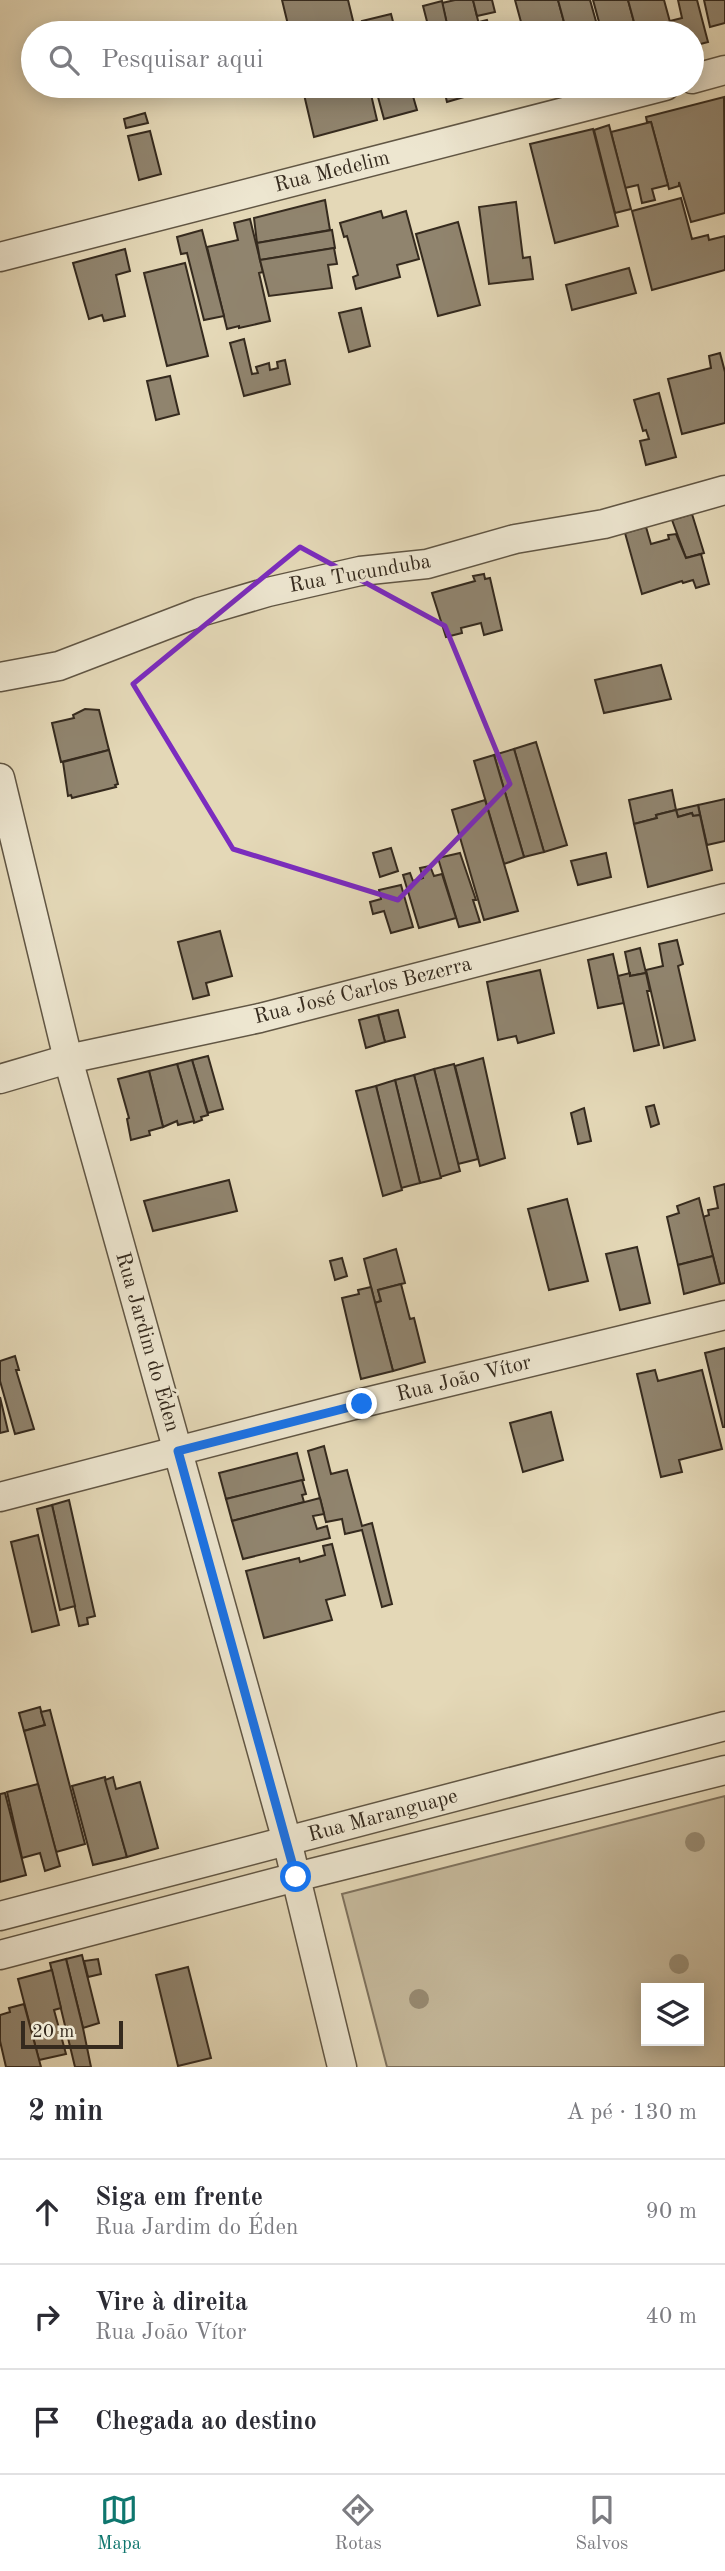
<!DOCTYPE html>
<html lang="pt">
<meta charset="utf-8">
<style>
:root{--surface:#fff;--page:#f7f7f7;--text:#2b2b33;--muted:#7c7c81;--line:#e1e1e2;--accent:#0f766e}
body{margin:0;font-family:"Old Standard TT",serif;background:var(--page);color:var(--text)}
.controls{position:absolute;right:21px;bottom:21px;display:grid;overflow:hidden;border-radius:0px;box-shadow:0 4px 18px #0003}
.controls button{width:63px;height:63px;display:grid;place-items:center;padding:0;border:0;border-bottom:2px solid var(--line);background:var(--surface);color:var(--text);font:35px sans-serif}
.scale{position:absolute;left:21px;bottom:18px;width:102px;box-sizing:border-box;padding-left:7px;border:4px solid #352a1e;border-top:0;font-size:19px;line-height:24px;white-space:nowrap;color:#352a1e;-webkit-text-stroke:5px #ede6d0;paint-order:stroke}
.stop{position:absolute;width:21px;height:21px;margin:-16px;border:5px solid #1a73e8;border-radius:50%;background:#fff}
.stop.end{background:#1a73e8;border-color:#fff;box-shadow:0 2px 7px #0008}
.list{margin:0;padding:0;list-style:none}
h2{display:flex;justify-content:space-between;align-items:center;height:91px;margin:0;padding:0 28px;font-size:30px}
h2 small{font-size:23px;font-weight:400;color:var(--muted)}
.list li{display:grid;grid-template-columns:46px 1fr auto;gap:21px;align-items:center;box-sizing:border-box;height:105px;padding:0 28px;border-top:2px solid var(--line)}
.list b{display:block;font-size:26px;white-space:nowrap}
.list p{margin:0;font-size:23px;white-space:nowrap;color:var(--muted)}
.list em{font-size:23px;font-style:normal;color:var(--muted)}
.icon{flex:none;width:38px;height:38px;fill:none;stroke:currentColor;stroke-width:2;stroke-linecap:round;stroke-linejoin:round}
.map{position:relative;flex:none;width:725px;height:2067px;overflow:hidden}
.search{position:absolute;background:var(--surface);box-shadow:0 4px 18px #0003;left:21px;right:21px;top:21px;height:77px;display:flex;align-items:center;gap:18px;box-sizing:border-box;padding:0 24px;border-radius:38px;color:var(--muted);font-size:26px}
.sheet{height:406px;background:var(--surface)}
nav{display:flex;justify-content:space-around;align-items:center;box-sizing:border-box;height:98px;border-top:2px solid var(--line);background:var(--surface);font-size:19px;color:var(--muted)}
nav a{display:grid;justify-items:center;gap:4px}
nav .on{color:var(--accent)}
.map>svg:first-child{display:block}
.green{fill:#c6ba9d;stroke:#7e725e;stroke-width:2;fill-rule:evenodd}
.building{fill:#90846e;stroke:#352a1e;stroke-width:2}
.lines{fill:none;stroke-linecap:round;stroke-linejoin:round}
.minor-casing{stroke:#615644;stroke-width:31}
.minor{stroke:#ede6d0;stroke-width:28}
.tree{fill:#988c74}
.route{stroke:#1a73e8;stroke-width:9}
.marked{fill:none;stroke:#7b2cbf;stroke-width:5;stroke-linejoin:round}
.labels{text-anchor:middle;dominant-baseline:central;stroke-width:6;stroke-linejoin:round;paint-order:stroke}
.street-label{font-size:21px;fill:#352a1e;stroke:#ede6d0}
</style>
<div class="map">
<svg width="725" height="2067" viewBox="0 0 725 2067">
<rect width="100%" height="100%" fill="#e4d8b7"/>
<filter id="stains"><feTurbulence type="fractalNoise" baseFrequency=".00286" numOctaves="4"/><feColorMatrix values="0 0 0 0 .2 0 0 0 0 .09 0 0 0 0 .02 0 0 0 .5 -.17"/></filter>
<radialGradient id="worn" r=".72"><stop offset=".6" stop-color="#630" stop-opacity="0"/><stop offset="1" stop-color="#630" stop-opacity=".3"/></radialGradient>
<path class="green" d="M725 1796V2067H387L342 1894ZM646 1988H699V2041H646Z"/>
<g class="building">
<polygon points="282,0 348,0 356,33 290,33"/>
<polygon points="455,0 473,0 481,33 449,33 442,3"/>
<polygon points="473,0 492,0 495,12 477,16"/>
<polygon points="515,0 558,0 567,33 524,33"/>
<polygon points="558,0 590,0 599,32 602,33 567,33"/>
<polygon points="593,0 628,0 637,33 602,33"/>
<polygon points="628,0 664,0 673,33 637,33"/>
<polygon points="678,0 697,0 708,42 693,46 692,33 673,33 670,21 682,18"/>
<polygon points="704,0 725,0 725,23 710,27"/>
<polygon points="442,1 449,33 430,33 423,6"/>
<polygon points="391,14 396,33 365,33 362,21"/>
<polygon points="487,20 489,26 496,24 499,33 481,33 479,22"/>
<polygon points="302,86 369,86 377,120 314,137"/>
<polygon points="375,86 410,86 417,110 384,119"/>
<polygon points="443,86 462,86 464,97 447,102"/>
<polygon points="724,97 725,213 691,222 679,182 679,186 669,189 651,122 647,122 646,117"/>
<polygon points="145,113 148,123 126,128 124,119"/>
<polygon points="651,122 668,185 652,189 655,200 642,203 638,185 625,188 611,132"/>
<polygon points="609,125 631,209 615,213 594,130"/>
<polygon points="593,129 618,226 555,243 530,144"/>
<polygon points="150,131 161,174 139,180 128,136"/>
<polygon points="681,198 692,239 708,235 709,240 725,236 725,270 652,290 632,211"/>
<polygon points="325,200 330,230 257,243 254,218"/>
<polygon points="516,202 523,258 530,257 533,279 489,284 479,207"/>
<polygon points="381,211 383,218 406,211 419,259 397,265 400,277 356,289 353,277 358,275 347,236 344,237 340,223"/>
<polygon points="250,219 263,272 259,273 270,321 239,328 239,326 227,329 207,247 238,240 234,223"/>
<polygon points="458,222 480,305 438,316 416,234"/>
<polygon points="202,230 224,316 204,320 187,253 181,254 177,237"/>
<polygon points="332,230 335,248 260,260 257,243"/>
<polygon points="334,248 337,264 328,265 332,288 269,296 260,260"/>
<polygon points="125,249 130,271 116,275 125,316 104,321 102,315 89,319 73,263"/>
<polygon points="185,263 208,356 167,366 144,273"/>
<polygon points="629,268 636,293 572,310 566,285"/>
<polygon points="361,308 370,346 349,352 339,313"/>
<polygon points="244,339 252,374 258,373 256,367 269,363 270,370 278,368 277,362 285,360 290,384 244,396 230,343"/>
<polygon points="720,353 725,372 725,423 682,434 668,379 711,368 709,356"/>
<polygon points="170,376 179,414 156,420 147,381"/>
<polygon points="659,393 676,457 646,465 640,441 649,439 646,430 643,431 634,400"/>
<polygon points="692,514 704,553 686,558 672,520"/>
<polygon points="646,527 651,544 669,539 668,535 676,534 686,558 701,554 709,584 696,588 693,580 683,583 682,581 642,594 625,533"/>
<polygon points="484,574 485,579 490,578 502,630 484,635 481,623 461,628 462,633 446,637 432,593 475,581 473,576"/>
<polygon points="661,665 671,699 604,713 595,680"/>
<polygon points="85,709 99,710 109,750 61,762 52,723 74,718 73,715"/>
<polygon points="536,742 567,845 544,852 514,749"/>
<polygon points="514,749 544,852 524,857 494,755"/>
<polygon points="109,750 118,784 115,785 116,787 72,798 71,795 68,796 63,762"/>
<polygon points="494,755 524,857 504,864 474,761"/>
<polygon points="672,790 676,810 656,815 657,818 634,824 629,800"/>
<polygon points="725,799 725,841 707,845 698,805"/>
<polygon points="485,800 518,911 484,920 452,810"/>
<polygon points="698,805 700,815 693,816 692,813 678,817 676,810"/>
<polygon points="676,810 678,817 692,813 693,816 700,815 712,870 648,887 634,824 657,818 656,815"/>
<polygon points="391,848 398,871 380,877 373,853"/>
<polygon points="460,853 476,900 473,900 480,922 459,927 438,858"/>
<polygon points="606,853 611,877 578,885 571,861"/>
<polygon points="430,866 434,876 442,874 456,918 419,928 403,875 410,873 413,881 423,878 420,868"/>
<polygon points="401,885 413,927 391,933 384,911 373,914 370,902 381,899 379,890"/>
<polygon points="220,931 232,976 206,983 209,995 193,999 178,942"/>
<polygon points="677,940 683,964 678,966 695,1040 664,1048 646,970 663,966 659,944"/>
<polygon points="640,948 646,973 630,976 625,952"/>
<polygon points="613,954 624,1003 598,1008 588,960"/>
<polygon points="540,970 554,1033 518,1043 516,1036 498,1040 487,982"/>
<polygon points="630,973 630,976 646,973 650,991 647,991 659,1045 634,1051 618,976"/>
<polygon points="398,1010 405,1037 385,1042 378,1015"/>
<polygon points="378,1015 385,1042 366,1048 359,1020"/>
<polygon points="208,1056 223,1109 208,1113 192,1060"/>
<polygon points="483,1058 505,1158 480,1166 455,1066"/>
<polygon points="192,1060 208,1115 201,1117 202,1120 194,1123 177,1064"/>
<polygon points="177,1064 194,1121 178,1125 177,1121 163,1127 149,1071"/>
<polygon points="454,1064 478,1159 458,1164 434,1069"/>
<polygon points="434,1069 460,1171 440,1177 414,1075"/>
<polygon points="149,1071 163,1127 149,1131 150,1135 131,1140 127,1119 129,1118 118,1079"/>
<polygon points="414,1075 441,1178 420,1183 395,1080"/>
<polygon points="395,1080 420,1183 401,1188 376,1086"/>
<polygon points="376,1086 402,1190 383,1196 356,1091"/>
<polygon points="654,1105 659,1124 651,1127 646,1107"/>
<polygon points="584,1108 591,1141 578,1144 571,1113"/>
<polygon points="229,1180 237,1211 153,1231 144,1201"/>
<polygon points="725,1184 725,1283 720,1284 703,1217 709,1215 708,1210 718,1208 714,1187"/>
<polygon points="699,1198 713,1256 678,1265 667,1217 679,1213 677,1206"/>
<polygon points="567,1199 588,1281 549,1290 528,1209"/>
<polygon points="637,1247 650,1303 620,1310 606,1254"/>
<polygon points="396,1249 405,1283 378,1290 381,1301 375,1303 364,1259"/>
<polygon points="713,1256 720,1284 684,1294 678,1265"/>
<polygon points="342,1258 347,1276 335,1280 330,1261"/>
<polygon points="401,1284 410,1319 414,1318 425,1362 393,1371 375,1303 381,1301 378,1290"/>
<polygon points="371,1287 393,1371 361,1379 342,1298 359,1294 358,1290"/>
<polygon points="725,1348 725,1427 723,1427 705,1353"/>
<polygon points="15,1356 19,1370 16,1370 34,1429 15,1434 0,1381 0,1361"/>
<polygon points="655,1370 658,1381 702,1370 722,1449 679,1460 682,1472 661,1477 637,1374"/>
<polygon points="0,1397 8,1431 0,1433"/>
<polygon points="551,1412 563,1460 523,1472 510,1423"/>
<polygon points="324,1446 331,1474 347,1470 362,1526 372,1523 392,1604 382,1607 362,1530 345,1534 342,1519 326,1522 308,1451"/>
<polygon points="297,1453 304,1480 226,1499 219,1473"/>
<polygon points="302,1480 306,1494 302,1495 304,1502 232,1521 226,1499"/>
<polygon points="320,1498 324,1514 313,1516 317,1529 327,1526 330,1538 243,1559 232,1521"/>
<polygon points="69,1500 95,1616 87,1618 88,1624 79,1626 52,1505"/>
<polygon points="52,1505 75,1606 60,1610 37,1509"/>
<polygon points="38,1535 59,1625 32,1632 11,1542"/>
<polygon points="332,1544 345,1595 326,1600 332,1620 264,1638 246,1571 299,1558 300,1562 325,1555 323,1546"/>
<polygon points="40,1707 45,1725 24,1731 19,1713"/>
<polygon points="50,1710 85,1844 56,1852 24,1731 45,1725 41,1712"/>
<polygon points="105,1777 127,1857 93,1865 72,1786"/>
<polygon points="113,1777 116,1789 140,1782 158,1848 127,1857 105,1780"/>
<polygon points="38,1784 60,1866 45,1871 40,1853 22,1858 7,1792"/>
<polygon points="5,1793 26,1875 0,1882 0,1794"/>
<polygon points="82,1955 99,2023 83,2028 66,1959"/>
<polygon points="66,1959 83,2028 91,2067 75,2067 55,1984 50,1963"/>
<polygon points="98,1959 101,1974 88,1977 84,1961"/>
<polygon points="188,1967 211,2058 178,2066 156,1975"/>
<polygon points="52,1970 61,2008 54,2010 66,2054 39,2060 18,1979"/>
<polygon points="24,2004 41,2067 6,2067 0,2041 0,2015 10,2012 9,2008"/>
</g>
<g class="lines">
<g class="minor-casing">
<g id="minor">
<polyline points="692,79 725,70"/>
<polyline points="0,257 665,86"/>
<polyline points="0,677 59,666 200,612 268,592 360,571 427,564 515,539 604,524 725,490"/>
<polyline points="0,778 68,1059 287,1841 342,2067"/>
<polyline points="0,1079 68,1059 260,1018 725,898"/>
<polyline points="0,1497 362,1403 725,1315"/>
<polyline points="0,1916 725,1726"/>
<polyline points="0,1955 296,1877 725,1770"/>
</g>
</g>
<use href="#minor" class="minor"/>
</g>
<g class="tree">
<circle cx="695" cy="1842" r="10"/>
<circle cx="679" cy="1964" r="10"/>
<circle cx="419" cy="1999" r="10"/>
</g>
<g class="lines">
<polyline class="route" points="296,1877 178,1451 362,1404"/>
</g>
<path class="marked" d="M300 547 445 626 510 784 398 900 233 849 133 684Z"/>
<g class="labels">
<g class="street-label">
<text transform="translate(332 172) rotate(-14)">Rua Medelim</text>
<text transform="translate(360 574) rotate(-10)">Rua Tucunduba</text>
<text transform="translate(363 991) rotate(-14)">Rua José Carlos Bezerra</text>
<text transform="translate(147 1342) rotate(74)">Rua Jardim do Éden</text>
<text transform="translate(464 1379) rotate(-14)">Rua João Vítor</text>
<text transform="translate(383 1816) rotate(-15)">Rua Maranguape</text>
</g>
</g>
<rect width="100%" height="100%" filter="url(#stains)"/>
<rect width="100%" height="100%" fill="url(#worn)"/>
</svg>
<div class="controls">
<button><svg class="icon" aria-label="layers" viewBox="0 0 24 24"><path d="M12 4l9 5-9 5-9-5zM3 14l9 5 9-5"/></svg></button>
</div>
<div class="scale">20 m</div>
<div class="stop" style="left:296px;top:1877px"></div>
<div class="stop end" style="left:362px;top:1404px"></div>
<div class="search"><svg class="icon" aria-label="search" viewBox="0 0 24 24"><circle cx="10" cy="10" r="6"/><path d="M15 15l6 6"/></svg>Pesquisar aqui</div>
</div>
<section class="sheet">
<h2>2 min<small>A pé · 130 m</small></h2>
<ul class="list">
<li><svg class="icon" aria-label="ahead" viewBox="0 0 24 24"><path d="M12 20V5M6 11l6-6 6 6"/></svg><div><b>Siga em frente</b><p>Rua Jardim do Éden</p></div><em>90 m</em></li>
<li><svg class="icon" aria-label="right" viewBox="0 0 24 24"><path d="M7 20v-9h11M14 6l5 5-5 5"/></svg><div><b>Vire à direita</b><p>Rua João Vítor</p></div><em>40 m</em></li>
<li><svg class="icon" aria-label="arrive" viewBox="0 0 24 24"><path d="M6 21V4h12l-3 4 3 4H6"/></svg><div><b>Chegada ao destino</b></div></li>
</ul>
</section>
<nav>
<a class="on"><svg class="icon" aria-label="map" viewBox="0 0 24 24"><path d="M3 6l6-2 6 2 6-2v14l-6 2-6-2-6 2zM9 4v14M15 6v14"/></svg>Mapa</a>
<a><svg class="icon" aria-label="directions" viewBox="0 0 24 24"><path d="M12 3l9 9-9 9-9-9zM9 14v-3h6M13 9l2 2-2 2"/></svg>Rotas</a>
<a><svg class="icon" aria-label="saved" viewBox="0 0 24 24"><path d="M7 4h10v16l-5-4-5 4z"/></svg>Salvos</a>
</nav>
